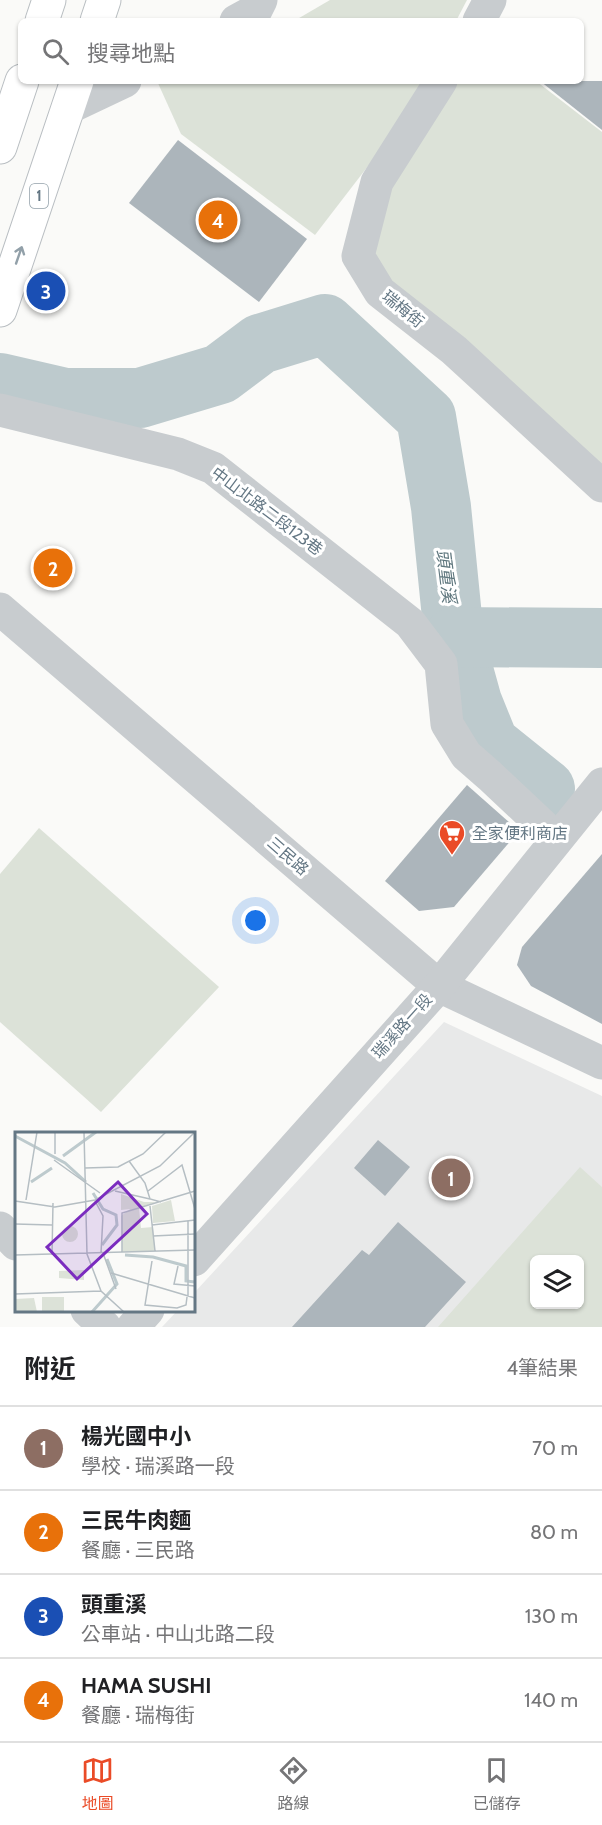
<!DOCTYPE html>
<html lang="zh-TW">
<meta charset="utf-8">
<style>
:root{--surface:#fff;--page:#f2f2f2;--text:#202124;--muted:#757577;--line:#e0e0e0;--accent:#ea4b27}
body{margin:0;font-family:Cabin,"Noto Sans TC",sans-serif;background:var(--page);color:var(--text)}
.controls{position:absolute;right:18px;bottom:18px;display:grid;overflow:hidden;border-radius:9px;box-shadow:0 2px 4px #0004}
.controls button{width:54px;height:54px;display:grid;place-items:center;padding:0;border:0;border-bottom:2px solid var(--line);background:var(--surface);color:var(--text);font:30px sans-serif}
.you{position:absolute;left:256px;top:921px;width:21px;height:21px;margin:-15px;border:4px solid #fff;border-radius:50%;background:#1a73e8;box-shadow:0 0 0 9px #1a73e833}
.badge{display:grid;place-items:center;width:39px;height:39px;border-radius:50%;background:var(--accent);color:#fff;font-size:20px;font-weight:700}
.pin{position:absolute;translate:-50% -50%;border:3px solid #fff;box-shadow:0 2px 6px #0006}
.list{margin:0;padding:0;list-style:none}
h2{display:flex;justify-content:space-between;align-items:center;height:78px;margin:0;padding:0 24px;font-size:26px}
h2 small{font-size:20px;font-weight:400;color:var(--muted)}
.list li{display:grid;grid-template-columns:39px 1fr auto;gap:18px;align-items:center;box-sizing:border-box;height:84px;padding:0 24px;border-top:2px solid var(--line)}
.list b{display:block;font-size:22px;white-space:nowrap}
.list p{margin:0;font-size:20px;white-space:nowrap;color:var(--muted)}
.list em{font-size:20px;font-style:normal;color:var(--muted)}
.icon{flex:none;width:33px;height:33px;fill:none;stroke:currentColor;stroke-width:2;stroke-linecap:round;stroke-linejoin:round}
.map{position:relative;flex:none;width:602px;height:1327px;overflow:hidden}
.search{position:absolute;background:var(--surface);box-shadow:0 2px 4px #0004;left:18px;right:18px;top:18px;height:66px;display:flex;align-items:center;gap:15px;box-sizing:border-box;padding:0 21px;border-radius:9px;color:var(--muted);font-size:22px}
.sheet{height:414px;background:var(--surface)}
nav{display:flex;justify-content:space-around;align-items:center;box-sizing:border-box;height:84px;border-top:2px solid var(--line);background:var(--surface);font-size:16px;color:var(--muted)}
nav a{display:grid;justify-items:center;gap:3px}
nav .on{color:var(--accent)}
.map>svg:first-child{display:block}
.built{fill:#e8e9e9;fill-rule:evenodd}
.green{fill:#dce2d8;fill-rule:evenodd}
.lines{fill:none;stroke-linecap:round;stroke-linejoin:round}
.river{stroke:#bdcacd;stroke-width:60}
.building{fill:#acb5bb}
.major-casing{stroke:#b9bec2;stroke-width:35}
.minor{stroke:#c8cccf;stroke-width:33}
.major{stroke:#fff;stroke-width:33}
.oneway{stroke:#92a0a9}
.labels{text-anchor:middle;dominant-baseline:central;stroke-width:6;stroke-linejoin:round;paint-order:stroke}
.shield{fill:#fff;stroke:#92a0a9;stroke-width:1.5}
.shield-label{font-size:15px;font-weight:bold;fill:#647784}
.street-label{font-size:16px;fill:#647784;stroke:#fff}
.poi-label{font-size:16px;fill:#647784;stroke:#fff;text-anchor:start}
.water-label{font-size:18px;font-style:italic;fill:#5e767d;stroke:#fff}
.inset-river{fill:none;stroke:#bdcacd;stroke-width:3}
.inset-road{fill:none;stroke:#b5bec3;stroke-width:1.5}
.view{fill:#7b2cbf;fill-opacity:0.15;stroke:#7b2cbf;stroke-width:3}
.inset-edge{fill:none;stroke:#647784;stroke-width:3}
</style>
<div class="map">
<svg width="602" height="1327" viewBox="0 0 602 1327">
<rect width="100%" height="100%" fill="#fafaf8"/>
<path class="built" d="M444 1022 602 1096V1327H162L177 1311 194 1310V1293ZM534 1260H580V1304H534Z"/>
<g class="green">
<polygon points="330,0 467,0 456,21 294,21"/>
<polygon points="157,81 425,81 405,118 315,235 181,134"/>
<polygon points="441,81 536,81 602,132 602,486 358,256"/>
<polygon points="39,828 219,987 101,1112 0,1022 0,874"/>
<path d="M580 1167 602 1187V1327H438ZM534 1260H580V1304H534Z"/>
</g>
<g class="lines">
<g class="river">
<polyline points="0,383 65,398 140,398 220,374 260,344 325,324 426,417 441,507 454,637 472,702 489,744 545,789"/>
<polyline points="454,637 602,638"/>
</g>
</g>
<g class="building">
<polygon points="540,81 602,81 602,130"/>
<polygon points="178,140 307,239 259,302 129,203"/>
<polygon points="467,785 519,831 454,907 419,911 385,881"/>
<polygon points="602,854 602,1024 531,986 517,965 522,947"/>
<polygon points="378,1140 410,1167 385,1196 354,1168"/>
<polygon points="398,1222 466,1282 425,1327 292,1327 362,1250 369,1255"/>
</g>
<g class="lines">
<g class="major-casing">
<g id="major">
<polyline points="42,21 49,0"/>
<polyline points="97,21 104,0"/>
<polyline points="0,147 22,81"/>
<polyline points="0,310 77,81"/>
</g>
</g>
<g class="minor">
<polyline points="236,21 256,10 261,0"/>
<polyline points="479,21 490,0"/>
<polyline points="441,81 377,182 358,256 380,292 454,350 602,486"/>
<polyline points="68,108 125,81"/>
<polyline points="0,410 178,454 213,468 410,623 441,664 447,724 466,755 490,776 556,838"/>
<polyline points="0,609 439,986 602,1063"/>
<polyline points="0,1228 16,1244"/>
<polyline points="194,1260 439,986 602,784"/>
<polyline points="87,1310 105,1327"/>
<polyline points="133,1327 148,1310"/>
</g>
<use href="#major" class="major"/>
</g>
<defs><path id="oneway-shaft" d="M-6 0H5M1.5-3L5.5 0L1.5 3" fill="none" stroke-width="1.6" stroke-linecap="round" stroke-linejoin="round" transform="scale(1.5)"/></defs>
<use class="oneway" href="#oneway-shaft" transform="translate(19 255) rotate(-71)"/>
<defs>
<g id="supermarket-pin" transform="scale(1.35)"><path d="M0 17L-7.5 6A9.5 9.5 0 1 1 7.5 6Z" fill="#ea4b27" stroke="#fff"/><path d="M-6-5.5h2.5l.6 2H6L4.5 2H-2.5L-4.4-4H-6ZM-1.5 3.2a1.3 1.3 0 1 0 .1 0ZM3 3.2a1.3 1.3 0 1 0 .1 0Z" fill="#fff"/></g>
</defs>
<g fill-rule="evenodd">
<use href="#supermarket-pin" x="452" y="833"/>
</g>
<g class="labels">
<rect class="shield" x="30" y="184" width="18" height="24" rx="4.5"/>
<g class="shield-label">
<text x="39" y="196">1</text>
</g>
<g class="street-label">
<text transform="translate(403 309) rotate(39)">瑞梅街</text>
<text transform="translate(267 511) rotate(37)">中山北路二段123巷</text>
<text transform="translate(288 856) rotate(41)">三民路</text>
<text transform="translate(402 1026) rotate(-48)">瑞溪路一段</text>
</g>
<g class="poi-label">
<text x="472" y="833">全家便利商店</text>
</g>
<g class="water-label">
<text transform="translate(446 576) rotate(83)">頭重溪</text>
</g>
</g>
<g transform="translate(15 1132)">
<rect width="180" height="180" fill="#fafaf8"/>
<path d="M106 62 129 70H141L124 76 126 96 138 95 140 119 107 120 106 84 115 77 106 78ZM156 68 160 89 138 91 137 74ZM47 102a8 8 0 1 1 16 0a8 8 0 1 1-16 0ZM69 138V148L44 146V139ZM27 165H49V180H27ZM19 166 22 180H0V167Z" fill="#dce2d8"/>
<path class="inset-river" d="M0 4 50 31 71 50M48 24 81 0M16 50 37 36M78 61 88 77 101 83 102 93 87 113M110 123 138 125 171 134V149L180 150M77 180 102 152 92 127"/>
<path class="inset-road" d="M40 0V22M69 0 72 122 86 159 109 180M39 28 85 61M114 29 130 51 135 67 146 70M70 36 103 35 128 22 151 0M100 59 135 67M133 59 167 33 180 77M11 68 22 0M0 69 40 75 80 68 145 34 180 0M80 69 88 84 86 121M135 74 140 119M173 89V165M0 92 37 93M137 93 180 88M138 104 180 102M107 120V81L180 59M88 121 101 157M0 123 180 118M37 123 38 71M137 129 130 173 162 176 171 173 172 165M163 134 159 152 180 154M96 141 180 166M0 162 86 159"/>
<path class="view" d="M103 50 132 82 62 147 32 115Z"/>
<rect width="180" height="180" class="inset-edge"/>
</g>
</svg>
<div class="controls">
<button><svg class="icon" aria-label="layers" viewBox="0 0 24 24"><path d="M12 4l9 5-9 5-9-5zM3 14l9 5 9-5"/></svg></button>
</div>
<div class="you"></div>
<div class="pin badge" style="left:451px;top:1178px;background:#8d6e63">1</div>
<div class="pin badge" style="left:53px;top:568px;background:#e8710a">2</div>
<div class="pin badge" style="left:46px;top:291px;background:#1a4fb4">3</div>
<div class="pin badge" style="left:218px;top:220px;background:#e8710a">4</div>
<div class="search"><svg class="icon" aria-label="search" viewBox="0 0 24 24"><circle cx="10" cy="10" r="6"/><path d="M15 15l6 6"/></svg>搜尋地點</div>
</div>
<section class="sheet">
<h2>附近<small>4筆結果</small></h2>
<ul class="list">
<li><span class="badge" style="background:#8d6e63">1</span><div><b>楊光國中小</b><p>學校 · 瑞溪路一段</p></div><em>70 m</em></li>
<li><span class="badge" style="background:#e8710a">2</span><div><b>三民牛肉麵</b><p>餐廳 · 三民路</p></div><em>80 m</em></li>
<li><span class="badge" style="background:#1a4fb4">3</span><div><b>頭重溪</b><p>公車站 · 中山北路二段</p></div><em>130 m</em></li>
<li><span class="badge" style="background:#e8710a">4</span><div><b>HAMA SUSHI</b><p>餐廳 · 瑞梅街</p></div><em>140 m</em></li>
</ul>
</section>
<nav>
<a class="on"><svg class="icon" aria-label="map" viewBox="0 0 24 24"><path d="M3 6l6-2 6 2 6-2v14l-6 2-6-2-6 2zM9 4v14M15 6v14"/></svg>地圖</a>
<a><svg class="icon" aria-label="directions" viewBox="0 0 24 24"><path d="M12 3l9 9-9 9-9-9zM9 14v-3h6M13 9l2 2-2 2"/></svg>路線</a>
<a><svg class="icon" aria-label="saved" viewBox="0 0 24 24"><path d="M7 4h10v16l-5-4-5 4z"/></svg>已儲存</a>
</nav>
